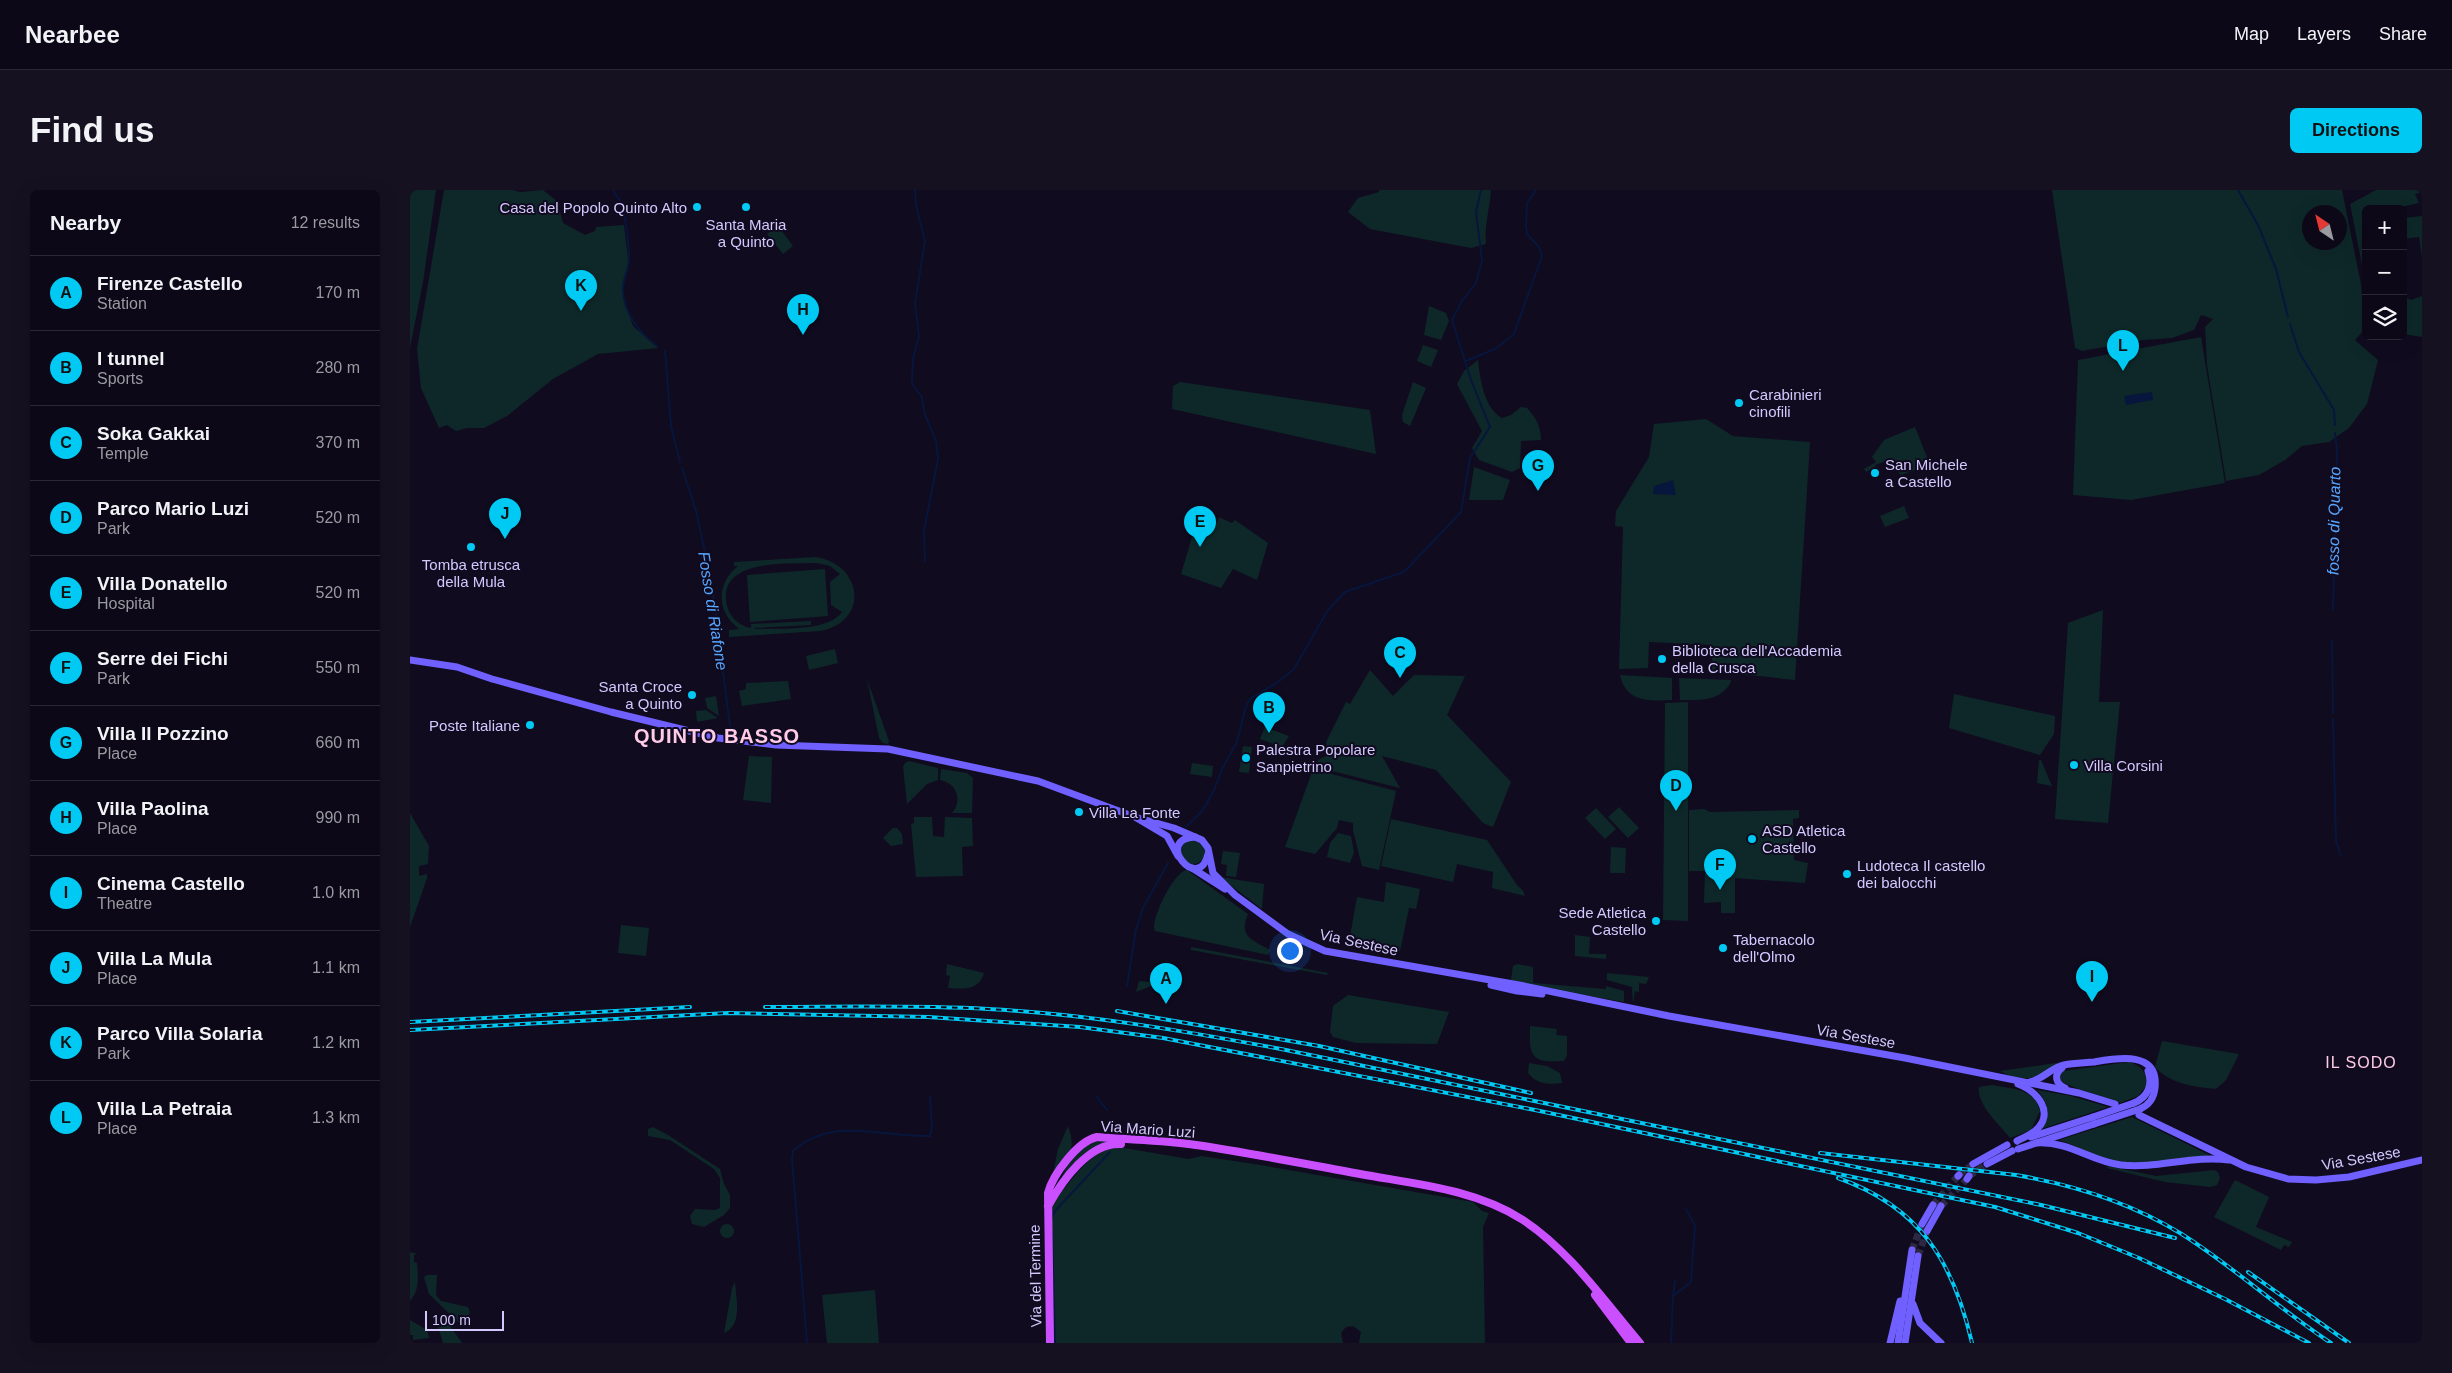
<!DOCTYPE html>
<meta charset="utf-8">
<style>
:root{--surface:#0c0817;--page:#151120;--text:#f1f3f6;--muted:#9a9aa1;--line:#2c2936;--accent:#00caf4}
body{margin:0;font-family:Helvetica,sans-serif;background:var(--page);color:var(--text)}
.controls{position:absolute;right:15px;top:15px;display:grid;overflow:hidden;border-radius:8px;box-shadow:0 5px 20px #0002}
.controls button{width:45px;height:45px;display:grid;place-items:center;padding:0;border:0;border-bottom:1px solid var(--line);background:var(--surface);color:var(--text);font:25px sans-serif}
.compass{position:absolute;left:1892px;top:15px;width:45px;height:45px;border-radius:50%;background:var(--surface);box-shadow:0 5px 20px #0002;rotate:325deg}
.scale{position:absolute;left:15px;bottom:12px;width:79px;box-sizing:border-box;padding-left:5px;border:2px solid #d3c9ff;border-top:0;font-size:14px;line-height:18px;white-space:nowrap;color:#d3c9ff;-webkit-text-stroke:4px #100b1f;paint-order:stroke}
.you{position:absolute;left:879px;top:760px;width:18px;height:18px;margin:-12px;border:4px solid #fff;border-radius:50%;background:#1a73e8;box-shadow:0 0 0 8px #1a73e833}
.badge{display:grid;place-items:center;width:32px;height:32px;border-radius:50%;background:var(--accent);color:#111;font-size:16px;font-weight:700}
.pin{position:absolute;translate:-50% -41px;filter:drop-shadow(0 1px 2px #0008)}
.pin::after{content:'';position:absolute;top:26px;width:18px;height:15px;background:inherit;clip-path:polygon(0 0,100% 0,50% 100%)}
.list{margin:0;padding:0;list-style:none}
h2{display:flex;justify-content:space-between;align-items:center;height:65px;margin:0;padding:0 20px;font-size:21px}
h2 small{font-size:16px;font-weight:400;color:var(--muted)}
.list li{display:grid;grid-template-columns:32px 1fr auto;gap:15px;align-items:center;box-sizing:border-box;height:75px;padding:0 20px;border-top:1px solid var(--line)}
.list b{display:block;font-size:19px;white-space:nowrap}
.list p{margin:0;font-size:16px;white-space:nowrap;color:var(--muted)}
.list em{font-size:16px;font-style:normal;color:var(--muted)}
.icon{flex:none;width:28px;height:28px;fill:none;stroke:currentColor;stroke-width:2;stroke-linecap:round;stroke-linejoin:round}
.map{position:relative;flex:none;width:2012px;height:1153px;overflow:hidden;border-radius:8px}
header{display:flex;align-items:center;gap:30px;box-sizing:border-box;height:70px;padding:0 25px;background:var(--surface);border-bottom:1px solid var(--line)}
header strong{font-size:24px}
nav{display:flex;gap:28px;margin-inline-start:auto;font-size:18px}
.intro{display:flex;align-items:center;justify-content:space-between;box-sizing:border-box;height:120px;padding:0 30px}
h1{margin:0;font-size:35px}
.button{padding:12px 22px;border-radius:8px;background:var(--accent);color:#111;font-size:18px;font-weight:700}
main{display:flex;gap:30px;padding:0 30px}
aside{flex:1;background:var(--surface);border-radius:8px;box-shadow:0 5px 20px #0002}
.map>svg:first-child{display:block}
.green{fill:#0e2829;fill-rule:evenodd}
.water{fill:#07163c}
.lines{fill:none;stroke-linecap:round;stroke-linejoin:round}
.stream{stroke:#07163c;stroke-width:2}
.secondary-tunnel{stroke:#2d2841;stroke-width:7;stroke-dasharray:7 3.5;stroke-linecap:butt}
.secondary{stroke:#7060ff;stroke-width:7}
.primary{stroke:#ca50ff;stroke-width:8}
.rail-casing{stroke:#00caf4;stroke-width:4}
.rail{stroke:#100b1f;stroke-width:2;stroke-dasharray:5.5;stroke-linecap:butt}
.secondary-bridge{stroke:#7060ff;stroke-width:7}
.poi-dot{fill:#00caf4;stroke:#100b1f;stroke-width:2}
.labels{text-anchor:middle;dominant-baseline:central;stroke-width:4;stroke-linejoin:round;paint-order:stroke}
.poi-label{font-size:15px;fill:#d3c9ff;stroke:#100b1f;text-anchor:start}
.street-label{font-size:15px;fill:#d3c9ff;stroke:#100b1f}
.water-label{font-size:16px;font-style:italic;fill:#57a5ff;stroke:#100b1f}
.neighbourhood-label{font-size:16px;letter-spacing:1px;fill:#ffcbe8;stroke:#100b1f}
.district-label{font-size:20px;font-weight:bold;letter-spacing:1px;fill:#ffcbe8;stroke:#100b1f}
</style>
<header>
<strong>Nearbee</strong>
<nav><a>Map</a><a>Layers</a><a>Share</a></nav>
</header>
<div class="intro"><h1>Find us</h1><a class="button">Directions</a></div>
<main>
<aside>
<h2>Nearby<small>12 results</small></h2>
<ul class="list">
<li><span class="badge">A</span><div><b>Firenze Castello</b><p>Station</p></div><em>170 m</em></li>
<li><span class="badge">B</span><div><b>I tunnel</b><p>Sports</p></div><em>280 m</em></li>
<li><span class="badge">C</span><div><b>Soka Gakkai</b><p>Temple</p></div><em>370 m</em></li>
<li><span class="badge">D</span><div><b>Parco Mario Luzi</b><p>Park</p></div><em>520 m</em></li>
<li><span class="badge">E</span><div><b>Villa Donatello</b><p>Hospital</p></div><em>520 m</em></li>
<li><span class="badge">F</span><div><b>Serre dei Fichi</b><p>Park</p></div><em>550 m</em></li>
<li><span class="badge">G</span><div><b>Villa Il Pozzino</b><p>Place</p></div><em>660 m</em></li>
<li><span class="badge">H</span><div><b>Villa Paolina</b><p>Place</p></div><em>990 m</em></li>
<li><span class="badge">I</span><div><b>Cinema Castello</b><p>Theatre</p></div><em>1.0 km</em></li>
<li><span class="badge">J</span><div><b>Villa La Mula</b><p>Place</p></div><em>1.1 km</em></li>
<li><span class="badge">K</span><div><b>Parco Villa Solaria</b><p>Park</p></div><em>1.2 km</em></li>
<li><span class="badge">L</span><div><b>Villa La Petraia</b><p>Place</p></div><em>1.3 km</em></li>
</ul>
</aside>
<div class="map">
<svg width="2012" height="1153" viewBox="0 0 2012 1153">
<rect width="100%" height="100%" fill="#100b1f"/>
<g class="green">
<polygon points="0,0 26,0 13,92 0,158"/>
<polygon points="34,0 103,0 110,2 133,0 147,11 153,33 175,45 185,41 186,37 214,35 219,76 212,99 215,112 223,136 248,158 188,164 143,189 97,226 74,238 57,238 46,241 37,235 29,238 11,198 7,159"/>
<path d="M969 0H1081C1080 19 1074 35 1076 54L1061 58 960 39 938 22 948 8 969 2Z"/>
<path d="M1642 0H1932L1951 94 1955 139 1945 150 1968 170 1957 214 1939 238 1919 252 1892 256 1875 270 1849 285 1816 291 1797 175 1795 137 1803 129 1791 125 1784 140 1762 148 1733 150 1672 161 1665 158ZM1900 22H1930V52H1900Z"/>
<polygon points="1966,0 2012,0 2012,2 2005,4 2009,13 1982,19 1956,19 1956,79 1953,80 1940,14"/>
<polygon points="2012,26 2012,67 2009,47 1993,49 1993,28"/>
<polygon points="368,36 383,56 373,64 357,44"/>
<polygon points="1993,106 2001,110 2012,106 2012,147 1993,144"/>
<polygon points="1019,116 1036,123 1039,131 1031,150 1014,145"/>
<polygon points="1791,147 1815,293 1721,310 1663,305 1668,170"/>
<polygon points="1013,155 1028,160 1021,177 1007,171"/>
<path d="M1068 170C1070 189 1074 218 1092 228L1101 225 1111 217 1117 218C1126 228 1131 236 1131 250L1111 251 1110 278 1102 282 1069 270 1062 258 1072 241 1047 194 1054 181Z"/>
<polygon points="770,192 960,220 966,264 762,219 763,196"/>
<polygon points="1003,192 1016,198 1000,236 993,232 992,225"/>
<polygon points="1296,229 1323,246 1400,252 1385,490 1302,481 1302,455 1239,452 1238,478 1209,479 1213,337 1205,336 1206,321 1239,267 1244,234"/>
<polygon points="1505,237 1520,275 1491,285 1478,270 1465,275 1465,277 1456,282 1454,279 1466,272 1462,267 1474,250"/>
<polygon points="1064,277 1100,290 1093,310 1059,310"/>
<polygon points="1494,316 1499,328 1475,337 1470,326"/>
<polygon points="809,327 822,333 825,330 858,353 847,390 823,379 811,398 771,384 785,337 802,343"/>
<path d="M406 367C454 375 459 432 410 441L319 447V440L329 439C306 422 306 393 328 376H324V372ZM407 373 420 376 430 384 420 392 421 415 432 422C418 442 370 438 347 439L343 438 401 435V431L341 434V438C329 436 320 427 317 416 306 368 378 374 407 373Z"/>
<polygon points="415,379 418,426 340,432 337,385"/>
<polygon points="1693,420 1689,512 1710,512 1698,633 1645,629 1658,433"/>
<polygon points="425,459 428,473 399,480 396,466"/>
<polygon points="960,480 983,506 1004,485 1055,486 1037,525 1101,592 1083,637 1073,633 1026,580 972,566 990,598 906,577 908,570 918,565 916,552 936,512 940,514"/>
<path d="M1210 485 1262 488V510C1240 511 1216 513 1210 485Z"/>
<path d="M1269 488 1321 490V492C1310 512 1290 510 1270 510Z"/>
<polygon points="457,489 479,551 478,554 473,553 469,548"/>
<polygon points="378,491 381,509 332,516 329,501 336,499 336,493"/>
<polygon points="1544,504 1645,526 1644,544 1630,565 1539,538"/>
<polygon points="306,506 309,526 297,518 295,508"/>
<polygon points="1278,512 1278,731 1253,730 1255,513"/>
<polygon points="296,520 308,528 287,532 286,521"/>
<polygon points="855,537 879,546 872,557 850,549"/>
<polygon points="833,556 842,557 839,583 829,582"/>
<polygon points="339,566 362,567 361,613 333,610"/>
<polygon points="1629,570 1631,570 1642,596 1627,593"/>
<polygon points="499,571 528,578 528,590 517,594 497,614 493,577 495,573"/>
<polygon points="782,573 803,576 802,587 780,584"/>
<path d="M531 579 557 583 563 588 562 623H542C553 611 547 593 530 590Z"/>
<polygon points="903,579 986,601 969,680 952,676 943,641 943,633 929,630 927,638 905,664 875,657"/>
<polygon points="1209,617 1229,638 1218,648 1198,627"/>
<polygon points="1186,618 1206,639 1195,649 1175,628"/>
<polygon points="1294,619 1300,622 1389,620 1389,628 1383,629 1384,670 1398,673 1395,693 1325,688 1325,723 1311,723 1311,712 1294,713 1295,681 1279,681 1279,620"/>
<polygon points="0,623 19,656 18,674 9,676 9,686 17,684 17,688 0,737"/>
<polygon points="504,627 522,627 523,646 534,647 535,627 562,628 563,656 552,657 553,686 506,687 501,634 504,633"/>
<polygon points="981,629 1077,650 1107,695 1113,701 1115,706 1082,698 1083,682 1047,674 1043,692 971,676"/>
<polygon points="483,638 487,638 492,644 493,654 481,656 473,648"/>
<polygon points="928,643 941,646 944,662 940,673 917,667 920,653"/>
<circle cx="783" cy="662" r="12"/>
<polygon points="1201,657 1216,658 1215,683 1200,683"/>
<polygon points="813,661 830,663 826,687 816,686 817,675 811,674"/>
<path d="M777 680 838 724C828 747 843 750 860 760L858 765 745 741C740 730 764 681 777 680Z"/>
<polygon points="810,687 854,694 852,719"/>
<polygon points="976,692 1010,699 1006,719 999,718 990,761 939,752 947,707 974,712"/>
<polygon points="211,735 239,738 236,766 208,763"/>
<polygon points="1165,745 1180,747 1179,764 1196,764 1196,769 1165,766"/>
<polygon points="781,757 918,783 917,785 781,760"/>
<path d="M537 774 574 783C569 801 553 799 538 798L540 786 536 785Z"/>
<polygon points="1107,774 1123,777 1123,793 1196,799 1196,796 1214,801 1214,812 1120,796 1101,790 1103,776"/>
<polygon points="1197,783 1239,787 1236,794 1229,793 1229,802 1225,801 1223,814 1222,797 1197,790"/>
<polygon points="740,788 754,791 726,802 729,791 739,792"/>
<polygon points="938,805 1039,822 1027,854 946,853 923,847 920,842 923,816"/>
<path d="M1120 836 1147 839 1146 845 1157 846V865L1154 871C1121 873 1119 867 1120 836Z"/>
<path d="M1752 851 1829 864 1816 890 1806 899C1785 897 1760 894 1745 877Z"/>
<path d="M1653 872C1632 887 1615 895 1590 881Z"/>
<path d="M1719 872C1732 876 1736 882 1737 895L1728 906 1710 913C1696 907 1656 897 1649 889L1653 881Z"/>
<path d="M1119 873 1137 876 1150 883 1152 893C1138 895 1127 894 1118 883Z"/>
<path d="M1582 895C1601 899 1625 898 1630 921L1621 940 1600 948C1590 935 1566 914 1569 897Z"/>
<path d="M1627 900 1661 906 1698 917 1631 939C1642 926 1638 912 1627 900Z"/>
<path d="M1722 927 1801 966C1767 970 1730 978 1696 969 1680 964 1665 955 1649 950Z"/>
<path d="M658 936C667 962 659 963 643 983L648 959Z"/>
<polygon points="243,937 258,945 310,979 314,994 320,1005 320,1018 314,1025 294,1037 282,1034 280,1026 285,1019 305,1020 310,1018 310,988 304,979 260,950 238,946 238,939"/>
<path d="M695 949 786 958 704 952 652 987C659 969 675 952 695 949Z"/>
<path d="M708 957 779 969 791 966 844 974 1063 1012 1072 1021 1079 1023 1073 1037 1075 1153H949L951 1142 943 1136 936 1137 931 1143 933 1153H643L641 1015C660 994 678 960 708 957Z"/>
<polygon points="1698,976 1746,986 1804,980 1808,982 1810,988 1807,995 1800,997 1755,992 1697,978"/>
<polygon points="1825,990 1859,1007 1846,1037 1882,1052 1879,1057 1874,1055 1871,1060 1804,1027"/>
<circle cx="317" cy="1041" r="7"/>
<path d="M0 1062 7 1064 4 1065V1072L7 1073C8 1088 10 1099 0 1111Z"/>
<polygon points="17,1085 27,1085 26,1105 31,1111 58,1117 60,1122 57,1132 48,1132 19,1104 14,1087"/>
<path d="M325 1092C326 1109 333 1135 314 1143L322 1098Z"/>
<polygon points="465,1100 469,1153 417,1153 412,1105"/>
<polygon points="32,1125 34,1127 52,1153 33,1153 27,1133"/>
<polygon points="0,1130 17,1140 19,1148 3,1150 3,1145 0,1145"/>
</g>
<g class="water">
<polygon points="1742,202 1743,210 1716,215 1714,206"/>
<polygon points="1263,290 1266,305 1243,304 1244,296"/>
</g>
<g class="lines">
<g class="stream">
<path d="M203 0C205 5 209 8 211 12 215 21 218 51 219 62 221 77 213 86 213 99 213 122 229 143 247 156"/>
<polyline points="505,0 506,15 515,51 505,113 509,146 503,168 502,194 512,207 514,222 526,251 528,269 514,341 515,371"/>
<polyline points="1828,0 1848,35 1866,79 1878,127"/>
<polyline points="1880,134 1889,162 1924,220 1925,235"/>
<polyline points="255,161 261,236 270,272"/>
<polyline points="1056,171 1085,159 1104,144 1132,66 1129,57 1117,44 1116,35 1117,13 1126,0"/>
<polyline points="272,278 286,321 301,389 320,536"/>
<polyline points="1923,419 1927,260 1925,243"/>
<polyline points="1922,451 1923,523"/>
<polyline points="1923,528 1926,651 1931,666"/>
<polyline points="776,637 793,620 804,600 812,579 827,552 836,516 841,508 868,492 884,479 918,420 935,402 994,382 1051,322 1060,268 1080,237 1061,190 1042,130 1052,111 1066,93 1072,70 1066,22 1071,0"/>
<polyline points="717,796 726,739 733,718 758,673"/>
<polyline points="686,906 697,920"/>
<polyline points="642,1027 645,1021 700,962"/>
<polyline points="642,1042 645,1153"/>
<polyline points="1263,1106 1265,1091"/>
<path d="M397 1153 382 969 383 961C423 925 473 948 520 946L522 938 520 907"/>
<polyline points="1261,1153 1263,1106 1281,1092 1285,1035 1276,1019"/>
</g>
<g class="secondary-tunnel">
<polyline points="1549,985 1563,974"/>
<polyline points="1559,986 1577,974"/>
<polyline points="1523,1015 1548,986"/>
<polyline points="1531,1016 1557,989"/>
<polyline points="1502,1060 1512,1034"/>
<polyline points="1508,1066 1517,1041"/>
</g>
<g class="secondary">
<polyline points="0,470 47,477 82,489 201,522 308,548 366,555 478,559 628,591 725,627 757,646 768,666"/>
<polyline points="725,627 764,638 792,650 798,658 803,683 825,705 878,744 915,761 1109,795 1259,826 1495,868 1669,903 1705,914"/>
<path d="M785 647C743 649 789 704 798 664"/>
<polyline points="782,678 815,699"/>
<polyline points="1081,795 1107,801 1132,804"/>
<path d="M1652 878C1643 885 1646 894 1655 898"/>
<path d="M1620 892C1633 889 1641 878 1654 875 1664 873 1674 873 1684 872 1707 868 1749 860 1745 898 1744 908 1739 915 1730 919"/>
<path d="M1724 913C1738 907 1743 895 1738 881"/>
<polyline points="1729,925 1836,977 1878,989 1906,990 1939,987 2012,970"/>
<polyline points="1621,947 1683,927"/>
<path d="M1607 951C1613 948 1620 945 1625 941 1646 923 1627 901 1608 894"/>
<path d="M1626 953C1661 951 1679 971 1711 975 1747 979 1783 965 1819 970"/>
<polyline points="1608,959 1684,934"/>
<polyline points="1563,974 1597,955"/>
<polyline points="1577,974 1602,961"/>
<polyline points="1548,986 1549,985"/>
<polyline points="1557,989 1559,986"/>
<polyline points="1512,1034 1523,1015"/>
<polyline points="1517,1041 1531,1016"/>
<polyline points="1503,1114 1510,1133 1531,1153"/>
<polyline points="1480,1153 1490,1111"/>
<polyline points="1488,1153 1502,1060"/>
<polyline points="1495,1153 1508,1066"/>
</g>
<g class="primary">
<path d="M638 1016C652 991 679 952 711 954"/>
<polyline points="1185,1105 1221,1153"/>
<path d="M640 1153 638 1003C643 984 668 951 687 947 720 950 753 950 786 955 841 963 895 974 950 984 1005 994 1065 999 1113 1030 1159 1060 1195 1112 1230 1153"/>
</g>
<g class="rail-casing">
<g id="rail">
<path d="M355 817C429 817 504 815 578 819 677 824 774 841 871 859L1631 1015 1765 1048"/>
<polyline points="707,821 909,856 1121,903"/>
<polyline points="0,832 280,817"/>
<polyline points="0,840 318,823 518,827 670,837 753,848 1125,920 1585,1017 1668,1043 1729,1068 1815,1109 1899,1153"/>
<path d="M1410 963 1606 985C1664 995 1719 1012 1770 1043 1823 1076 1869 1119 1921 1153"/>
<path d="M1428 988C1510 1017 1543 1071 1562 1153"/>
<polyline points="1838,1082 1939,1153"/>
</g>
</g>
<use href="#rail" class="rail"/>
<g class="secondary-bridge">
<polyline points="1683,927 1724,913"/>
<polyline points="1684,934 1730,919"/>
</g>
</g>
<g class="poi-dot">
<circle cx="287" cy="17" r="5"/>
<circle cx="336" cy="17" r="5"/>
<circle cx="1329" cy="213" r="5"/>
<circle cx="1465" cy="283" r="5"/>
<circle cx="61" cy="357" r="5"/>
<circle cx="1252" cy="469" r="5"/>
<circle cx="282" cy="505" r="5"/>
<circle cx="120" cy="535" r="5"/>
<circle cx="836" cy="568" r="5"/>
<circle cx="1664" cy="575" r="5"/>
<circle cx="669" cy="622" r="5"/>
<circle cx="1342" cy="649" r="5"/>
<circle cx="1437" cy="684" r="5"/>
<circle cx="1246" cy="731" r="5"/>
<circle cx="1313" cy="758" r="5"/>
</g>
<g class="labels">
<g class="poi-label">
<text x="277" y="17" text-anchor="end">Casa del Popolo Quinto Alto</text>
<text x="336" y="34" text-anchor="middle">Santa Maria<tspan x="336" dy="17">a Quinto</tspan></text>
<text x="1339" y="204">Carabinieri<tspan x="1339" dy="17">cinofili</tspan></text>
<text x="1475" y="274">San Michele<tspan x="1475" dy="17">a Castello</tspan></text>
<text x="61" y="374" text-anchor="middle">Tomba etrusca<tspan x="61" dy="17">della Mula</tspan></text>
<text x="1262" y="460">Biblioteca dell'Accademia<tspan x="1262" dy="17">della Crusca</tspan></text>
<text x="272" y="496" text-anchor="end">Santa Croce<tspan x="272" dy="17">a Quinto</tspan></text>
<text x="110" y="535" text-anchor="end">Poste Italiane</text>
<text x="846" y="559">Palestra Popolare<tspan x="846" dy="17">Sanpietrino</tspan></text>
<text x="1674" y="575">Villa Corsini</text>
<text x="679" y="622">Villa La Fonte</text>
<text x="1352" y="640">ASD Atletica<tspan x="1352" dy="17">Castello</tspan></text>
<text x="1447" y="675">Ludoteca Il castello<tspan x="1447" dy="17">dei balocchi</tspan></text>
<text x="1236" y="722" text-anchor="end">Sede Atletica<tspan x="1236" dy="17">Castello</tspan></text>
<text x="1323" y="749">Tabernacolo<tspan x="1323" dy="17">dell'Olmo</tspan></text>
</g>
<g class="street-label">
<text transform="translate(949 752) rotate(12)">Via Sestese</text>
<text transform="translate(1446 846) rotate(10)">Via Sestese</text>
<text transform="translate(738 939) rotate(4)">Via Mario Luzi</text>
<text transform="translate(1951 968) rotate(-10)">Via Sestese</text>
<text transform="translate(625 1086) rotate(-91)">Via del Termine</text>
</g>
<g class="water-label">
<text transform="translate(1924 331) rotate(-89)">fosso di Quarto</text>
<text transform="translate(303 421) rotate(81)">Fosso di Riafone</text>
</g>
<g class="neighbourhood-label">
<text x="1951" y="872">IL SODO</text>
</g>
<g class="district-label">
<text x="307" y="546">QUINTO BASSO</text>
</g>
</g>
</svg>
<div class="controls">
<button>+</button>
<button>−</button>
<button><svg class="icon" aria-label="layers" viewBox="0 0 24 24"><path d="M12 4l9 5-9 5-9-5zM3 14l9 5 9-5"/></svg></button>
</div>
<svg class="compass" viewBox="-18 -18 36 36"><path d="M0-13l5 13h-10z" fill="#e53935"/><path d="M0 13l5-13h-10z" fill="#9a9aa1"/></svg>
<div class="scale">100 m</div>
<div class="you"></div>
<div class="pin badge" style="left:756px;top:814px">A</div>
<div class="pin badge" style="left:859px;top:543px">B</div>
<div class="pin badge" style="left:990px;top:488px">C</div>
<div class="pin badge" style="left:1266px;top:621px">D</div>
<div class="pin badge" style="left:790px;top:357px">E</div>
<div class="pin badge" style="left:1310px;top:700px">F</div>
<div class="pin badge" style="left:1128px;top:301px">G</div>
<div class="pin badge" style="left:393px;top:145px">H</div>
<div class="pin badge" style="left:1682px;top:812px">I</div>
<div class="pin badge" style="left:95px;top:349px">J</div>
<div class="pin badge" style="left:171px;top:121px">K</div>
<div class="pin badge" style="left:1713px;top:181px">L</div>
</div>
</main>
